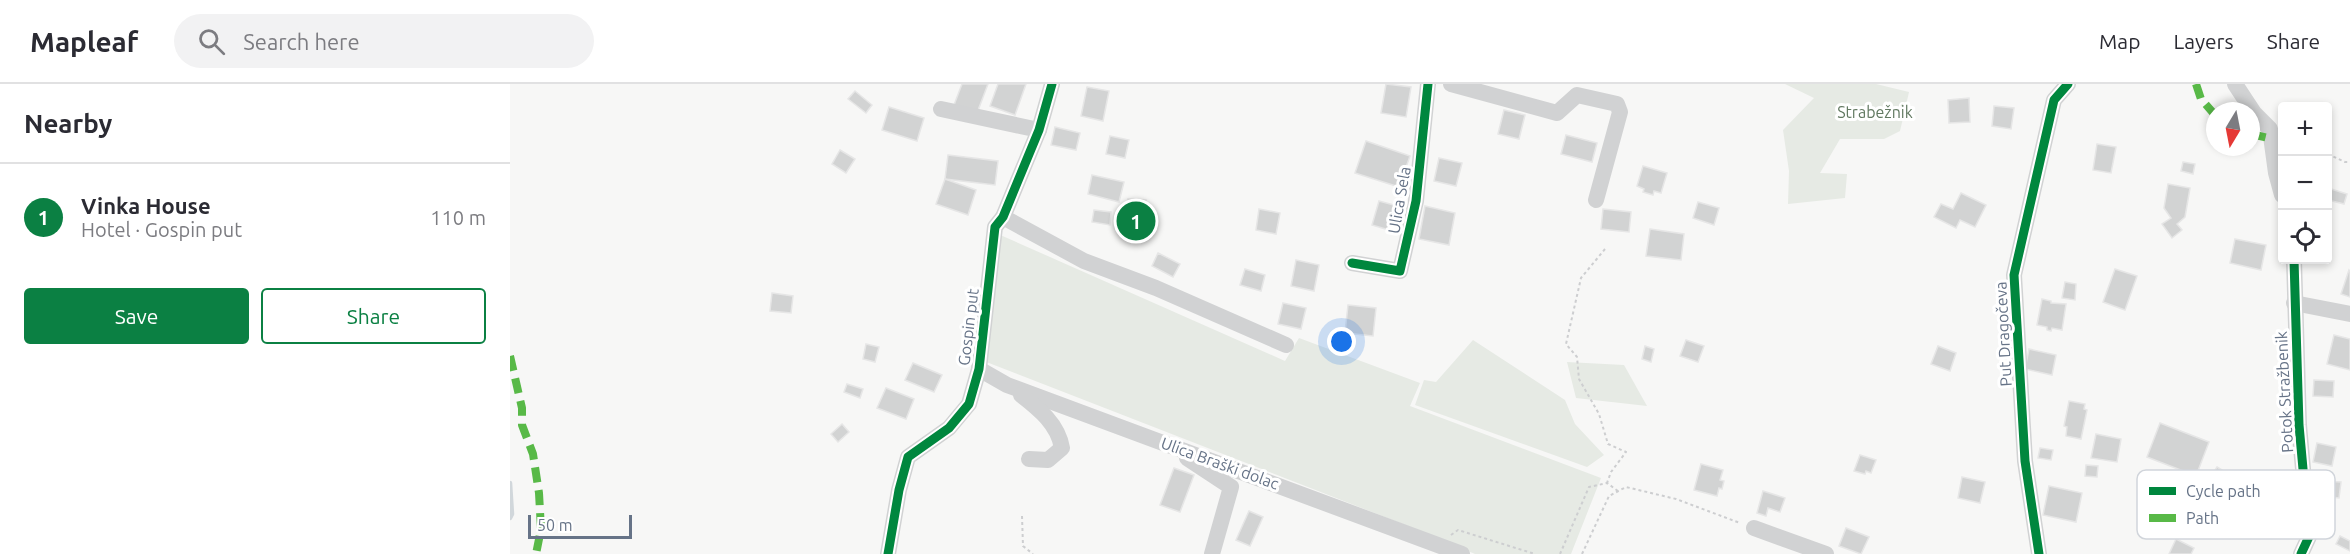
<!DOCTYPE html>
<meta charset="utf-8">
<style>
:root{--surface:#fff;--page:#f2f2f3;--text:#2b2b33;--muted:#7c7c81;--line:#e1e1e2;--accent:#0b8043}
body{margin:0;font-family:Ubuntu,sans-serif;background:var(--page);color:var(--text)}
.controls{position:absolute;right:18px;top:18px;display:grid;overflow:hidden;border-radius:6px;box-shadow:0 3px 9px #0003}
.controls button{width:54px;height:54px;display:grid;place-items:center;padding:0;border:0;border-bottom:2px solid var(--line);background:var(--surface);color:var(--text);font:30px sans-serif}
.compass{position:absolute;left:1696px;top:18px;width:54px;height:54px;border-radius:50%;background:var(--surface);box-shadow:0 3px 9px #0003;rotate:190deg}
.scale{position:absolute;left:18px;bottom:15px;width:104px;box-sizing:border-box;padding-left:6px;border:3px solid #667387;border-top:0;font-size:16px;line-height:21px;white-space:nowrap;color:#667387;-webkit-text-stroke:4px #fff;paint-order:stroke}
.you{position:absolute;left:832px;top:258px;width:21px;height:21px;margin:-15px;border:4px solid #fff;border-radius:50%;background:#1a73e8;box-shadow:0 0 0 9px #1a73e833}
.badge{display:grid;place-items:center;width:39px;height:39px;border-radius:50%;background:var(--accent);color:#fff;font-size:20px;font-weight:700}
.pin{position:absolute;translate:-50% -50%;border:3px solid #fff;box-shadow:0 2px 6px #0006}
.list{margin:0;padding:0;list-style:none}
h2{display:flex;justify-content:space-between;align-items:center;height:78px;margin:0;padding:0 24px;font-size:26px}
h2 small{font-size:20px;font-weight:400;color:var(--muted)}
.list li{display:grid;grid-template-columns:39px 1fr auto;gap:18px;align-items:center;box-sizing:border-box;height:108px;padding:0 24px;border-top:2px solid var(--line)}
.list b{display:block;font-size:22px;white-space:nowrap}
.list p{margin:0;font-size:20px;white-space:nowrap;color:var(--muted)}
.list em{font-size:20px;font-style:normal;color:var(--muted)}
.actions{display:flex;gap:12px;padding:18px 24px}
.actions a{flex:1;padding:14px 0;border:2px solid var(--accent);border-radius:6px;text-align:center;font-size:21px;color:var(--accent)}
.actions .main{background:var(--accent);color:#fff}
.icon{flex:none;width:33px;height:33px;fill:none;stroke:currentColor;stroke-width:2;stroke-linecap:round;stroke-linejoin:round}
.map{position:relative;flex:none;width:1840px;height:470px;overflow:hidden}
header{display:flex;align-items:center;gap:36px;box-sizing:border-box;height:84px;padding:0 30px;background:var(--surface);border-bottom:2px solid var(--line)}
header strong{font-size:28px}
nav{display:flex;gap:33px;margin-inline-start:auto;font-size:21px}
.search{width:420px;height:54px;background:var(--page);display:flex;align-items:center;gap:15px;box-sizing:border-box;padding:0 21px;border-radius:33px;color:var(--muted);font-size:22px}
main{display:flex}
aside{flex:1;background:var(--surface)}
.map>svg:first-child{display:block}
.green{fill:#e6eae4}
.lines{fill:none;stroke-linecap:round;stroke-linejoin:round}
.stream{stroke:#d1d7db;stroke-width:4.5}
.building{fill:#d2d3d3;stroke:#e6e6e6;stroke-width:1.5}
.path{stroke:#cdced0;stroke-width:2;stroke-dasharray:3 3;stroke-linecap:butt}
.minor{stroke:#d1d2d3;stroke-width:16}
.quiet{stroke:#58b947;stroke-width:8;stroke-dasharray:15 8;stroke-linecap:butt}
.cycleway-casing{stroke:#fff;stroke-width:13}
.cycleway{stroke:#00873e;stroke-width:9}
.labels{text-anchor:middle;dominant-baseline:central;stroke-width:6;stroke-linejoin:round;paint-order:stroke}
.park-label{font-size:16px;fill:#627961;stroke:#fff}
.street-label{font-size:16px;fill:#667387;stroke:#fff}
.key{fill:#fff;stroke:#d1d5db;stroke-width:1.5}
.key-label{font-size:16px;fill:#667387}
</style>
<header>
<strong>Mapleaf</strong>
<div class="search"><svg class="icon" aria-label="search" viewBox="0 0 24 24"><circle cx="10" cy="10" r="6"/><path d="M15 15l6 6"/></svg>Search here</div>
<nav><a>Map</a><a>Layers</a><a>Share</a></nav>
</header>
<main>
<aside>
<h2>Nearby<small></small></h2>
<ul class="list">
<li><span class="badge">1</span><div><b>Vinka House</b><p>Hotel · Gospin put</p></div><em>110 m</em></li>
</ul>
<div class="actions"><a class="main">Save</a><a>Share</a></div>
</aside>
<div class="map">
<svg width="1840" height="470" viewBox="0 0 1840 470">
<rect width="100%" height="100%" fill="#f7f7f6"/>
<g class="green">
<polygon points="1275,0 1366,0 1399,8 1390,47 1374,55 1330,55 1310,89 1337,90 1335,114 1278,120 1279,87 1273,46 1304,14"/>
<polygon points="488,150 775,277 789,254 910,299 900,322 1091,394 1061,470 965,470 916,449 466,274"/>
<polygon points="963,256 1055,316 1065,340 1094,371 1077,383 905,321 914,296 926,298"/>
<polygon points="1057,278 1114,281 1137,322 1066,314"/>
</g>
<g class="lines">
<polyline class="stream" points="0,399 2,430 0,434"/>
</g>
<g class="building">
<polygon points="452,0 478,0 467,29 444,21"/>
<polygon points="488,0 516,0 505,31 480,22"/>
<polygon points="876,0 901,3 896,33 871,29"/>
<polygon points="577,3 599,7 593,37 571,32"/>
<polygon points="345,7 362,21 356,29 338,15"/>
<polygon points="1459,14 1460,38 1439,39 1438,16"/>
<polygon points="1484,22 1504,24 1501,45 1482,42"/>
<polygon points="379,23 414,34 407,57 372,46"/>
<polygon points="994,26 1015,31 1009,55 988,50"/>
<polygon points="545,43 570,49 566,66 541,61"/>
<polygon points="1056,51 1087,59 1082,78 1051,70"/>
<polygon points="600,52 619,56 615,74 596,70"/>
<polygon points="856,57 900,72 889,103 845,89"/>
<polygon points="1587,60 1606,63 1601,89 1583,86"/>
<polygon points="330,66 345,75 336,89 322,80"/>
<polygon points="438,71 488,77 485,101 435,95"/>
<polygon points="929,74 952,79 946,102 924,97"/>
<polygon points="1673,78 1685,80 1683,90 1671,87"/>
<polygon points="1133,82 1157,89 1151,109 1144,107 1143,111 1133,108 1134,105 1127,102"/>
<polygon points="582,91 614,98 609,118 578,110"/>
<polygon points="435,95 466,106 458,131 426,120"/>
<polygon points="1658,100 1680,104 1675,133 1667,140 1672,146 1662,154 1652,140 1661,134 1654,124"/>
<polygon points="1818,104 1837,110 1834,120 1818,116"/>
<polygon points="1451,109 1476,121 1465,143 1450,136 1446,144 1424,133 1431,120 1443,125"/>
<polygon points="618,115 636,116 634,142 616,141"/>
<polygon points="869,117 895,124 889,149 862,141"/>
<polygon points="1188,118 1209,124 1204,141 1183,134"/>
<polygon points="915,122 945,129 939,161 909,155"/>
<polygon points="749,125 770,129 766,150 746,146"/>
<polygon points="1093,125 1121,128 1119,148 1091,145"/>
<polygon points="584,126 601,128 600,141 582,138"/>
<polygon points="1140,145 1174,150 1171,176 1136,172"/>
<polygon points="1725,155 1756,161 1751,186 1720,179"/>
<polygon points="648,169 670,180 663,193 642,182"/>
<polygon points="786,176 809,181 804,207 781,202"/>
<polygon points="735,185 755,191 751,207 730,201"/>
<polygon points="1605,185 1627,192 1615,226 1593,218"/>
<polygon points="1839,186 1840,187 1840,213 1831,210"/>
<polygon points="1555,198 1566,200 1565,216 1552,214"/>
<polygon points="262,209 283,212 281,229 260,227"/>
<polygon points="1532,215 1541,217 1541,219 1556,220 1552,246 1542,244 1541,247 1537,246 1537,243 1527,241"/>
<polygon points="773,219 796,224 791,245 768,240"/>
<polygon points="838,221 866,224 863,252 835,249"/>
<polygon points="1824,251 1840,255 1840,286 1817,280"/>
<polygon points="1176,256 1194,262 1188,278 1170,272"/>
<polygon points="356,260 369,263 365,278 353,275"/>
<polygon points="1135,262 1144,265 1141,278 1132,275"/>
<polygon points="1428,262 1446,269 1440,287 1421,280"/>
<polygon points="1519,265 1546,271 1542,291 1515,285"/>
<polygon points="403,279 432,291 424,308 395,296"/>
<polygon points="1804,296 1824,297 1823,313 1803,312"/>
<polygon points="337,300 353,305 350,314 334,308"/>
<polygon points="376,304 404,315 396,335 367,324"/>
<polygon points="1559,317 1575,320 1574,325 1577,326 1571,355 1556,352 1557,343 1554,342"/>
<polygon points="1650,339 1699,358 1686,392 1637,373"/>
<polygon points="332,340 339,348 328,358 321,350"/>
<polygon points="1586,350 1611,355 1607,378 1581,374"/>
<polygon points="1807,359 1826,363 1822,382 1803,378"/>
<polygon points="1530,364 1543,366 1541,376 1528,374"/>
<polygon points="1350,371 1366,376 1361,389 1356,387 1355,390 1344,387"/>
<polygon points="1191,380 1213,386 1210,396 1214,397 1212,405 1209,404 1207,412 1184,406"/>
<polygon points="1576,381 1588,382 1587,393 1575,392"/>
<polygon points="1707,383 1735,400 1721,423 1692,406"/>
<polygon points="664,384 684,391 670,428 650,421"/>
<polygon points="1452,393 1475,398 1470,419 1448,414"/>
<polygon points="1814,397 1831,398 1829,414 1813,412"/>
<polygon points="1539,402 1572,409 1566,438 1533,431"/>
<polygon points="1253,407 1275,414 1270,428 1258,424 1256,432 1247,429"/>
<polygon points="739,427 753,433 740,462 726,456"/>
<polygon points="1336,444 1359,453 1351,470 1329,462"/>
<polygon points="1830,452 1840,457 1840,467 1826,460"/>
<polygon points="1666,455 1684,464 1681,470 1659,470"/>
</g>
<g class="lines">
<g class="path">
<polyline points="1818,70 1835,78 1840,78"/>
<polyline points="1095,165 1071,194 1056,260 1067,273 1069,295 1089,330 1098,360 1116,368 1101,388 1097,399"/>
<polyline points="512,432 513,462 523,470"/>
<polyline points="941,451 948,446 1025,470"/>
<polyline points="1050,470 1079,403 1097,399 1108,407"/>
<polyline points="1072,470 1099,412 1116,403 1166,415 1230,439"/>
</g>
<g class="minor">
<polyline points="941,0 1047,29 1067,11 1107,20 1110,28 1086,116"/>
<polyline points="1725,0 1744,29 1760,45 1766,89 1772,111"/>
<polyline points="431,25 529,46"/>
<polyline points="493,133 574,177 646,204 776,261"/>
<polyline points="1784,176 1789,341 1794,396 1801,412 1803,444 1791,470"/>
<polyline points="842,179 890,187 906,117 918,0"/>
<polyline points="1784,219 1840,230"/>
<polyline points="469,285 497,301 952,470"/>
<path d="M511 311C529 325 548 340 552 364L538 376 519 375"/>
<polyline points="677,374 721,403 702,470"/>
<polyline points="1244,444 1316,470"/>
<polyline points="378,470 389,406 398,373 439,344 459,320 469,285 485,143 493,133 529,46 542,0"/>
<polyline points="1529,470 1515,377 1504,191 1544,16 1558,0"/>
</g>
<g class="quiet">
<polyline points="1686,0 1691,15 1705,31"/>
<polyline points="1741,50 1762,55"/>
<polyline points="0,272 12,324 12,341 23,370 29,409 31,445 26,470"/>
</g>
<g class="cycleway-casing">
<g id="cycleway">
<polyline points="1784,176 1789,341 1794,396 1801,412 1803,444 1791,470"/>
<polyline points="842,179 890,187 906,117 918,0"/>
<polyline points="378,470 389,406 398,373 439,344 459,320 469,285 485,143 493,133 529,46 542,0"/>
<polyline points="1529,470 1515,377 1504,191 1544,16 1558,0"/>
</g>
</g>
<use href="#cycleway" class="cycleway"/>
</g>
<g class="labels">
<g class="park-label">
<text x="1365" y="28">Strabežnik</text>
</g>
<g class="street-label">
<text transform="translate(889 116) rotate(-80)">Ulica Sela</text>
<text transform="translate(458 243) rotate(-83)">Gospin put</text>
<text transform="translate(1493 250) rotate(-93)">Put Dragočeva</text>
<text transform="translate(1774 308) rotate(-93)">Potok Stražbenik</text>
<text transform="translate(710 379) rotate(20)">Ulica Braški dolac</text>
</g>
</g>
<rect x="1627" y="386" width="198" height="69" rx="9" class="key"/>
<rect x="1639" y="403" width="27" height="8" fill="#00873e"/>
<rect x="1639" y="430" width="27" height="8" fill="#58b947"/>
<g class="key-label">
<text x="1676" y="413">Cycle path</text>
<text x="1676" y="440">Path</text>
</g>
</svg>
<div class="controls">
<button>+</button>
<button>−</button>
<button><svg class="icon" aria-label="locate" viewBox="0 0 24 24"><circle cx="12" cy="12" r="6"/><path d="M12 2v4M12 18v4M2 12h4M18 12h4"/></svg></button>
</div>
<svg class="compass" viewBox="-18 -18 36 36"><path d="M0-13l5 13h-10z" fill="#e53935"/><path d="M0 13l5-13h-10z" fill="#7c7c81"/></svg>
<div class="scale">50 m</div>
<div class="you"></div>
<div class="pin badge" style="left:626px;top:137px">1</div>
</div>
</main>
